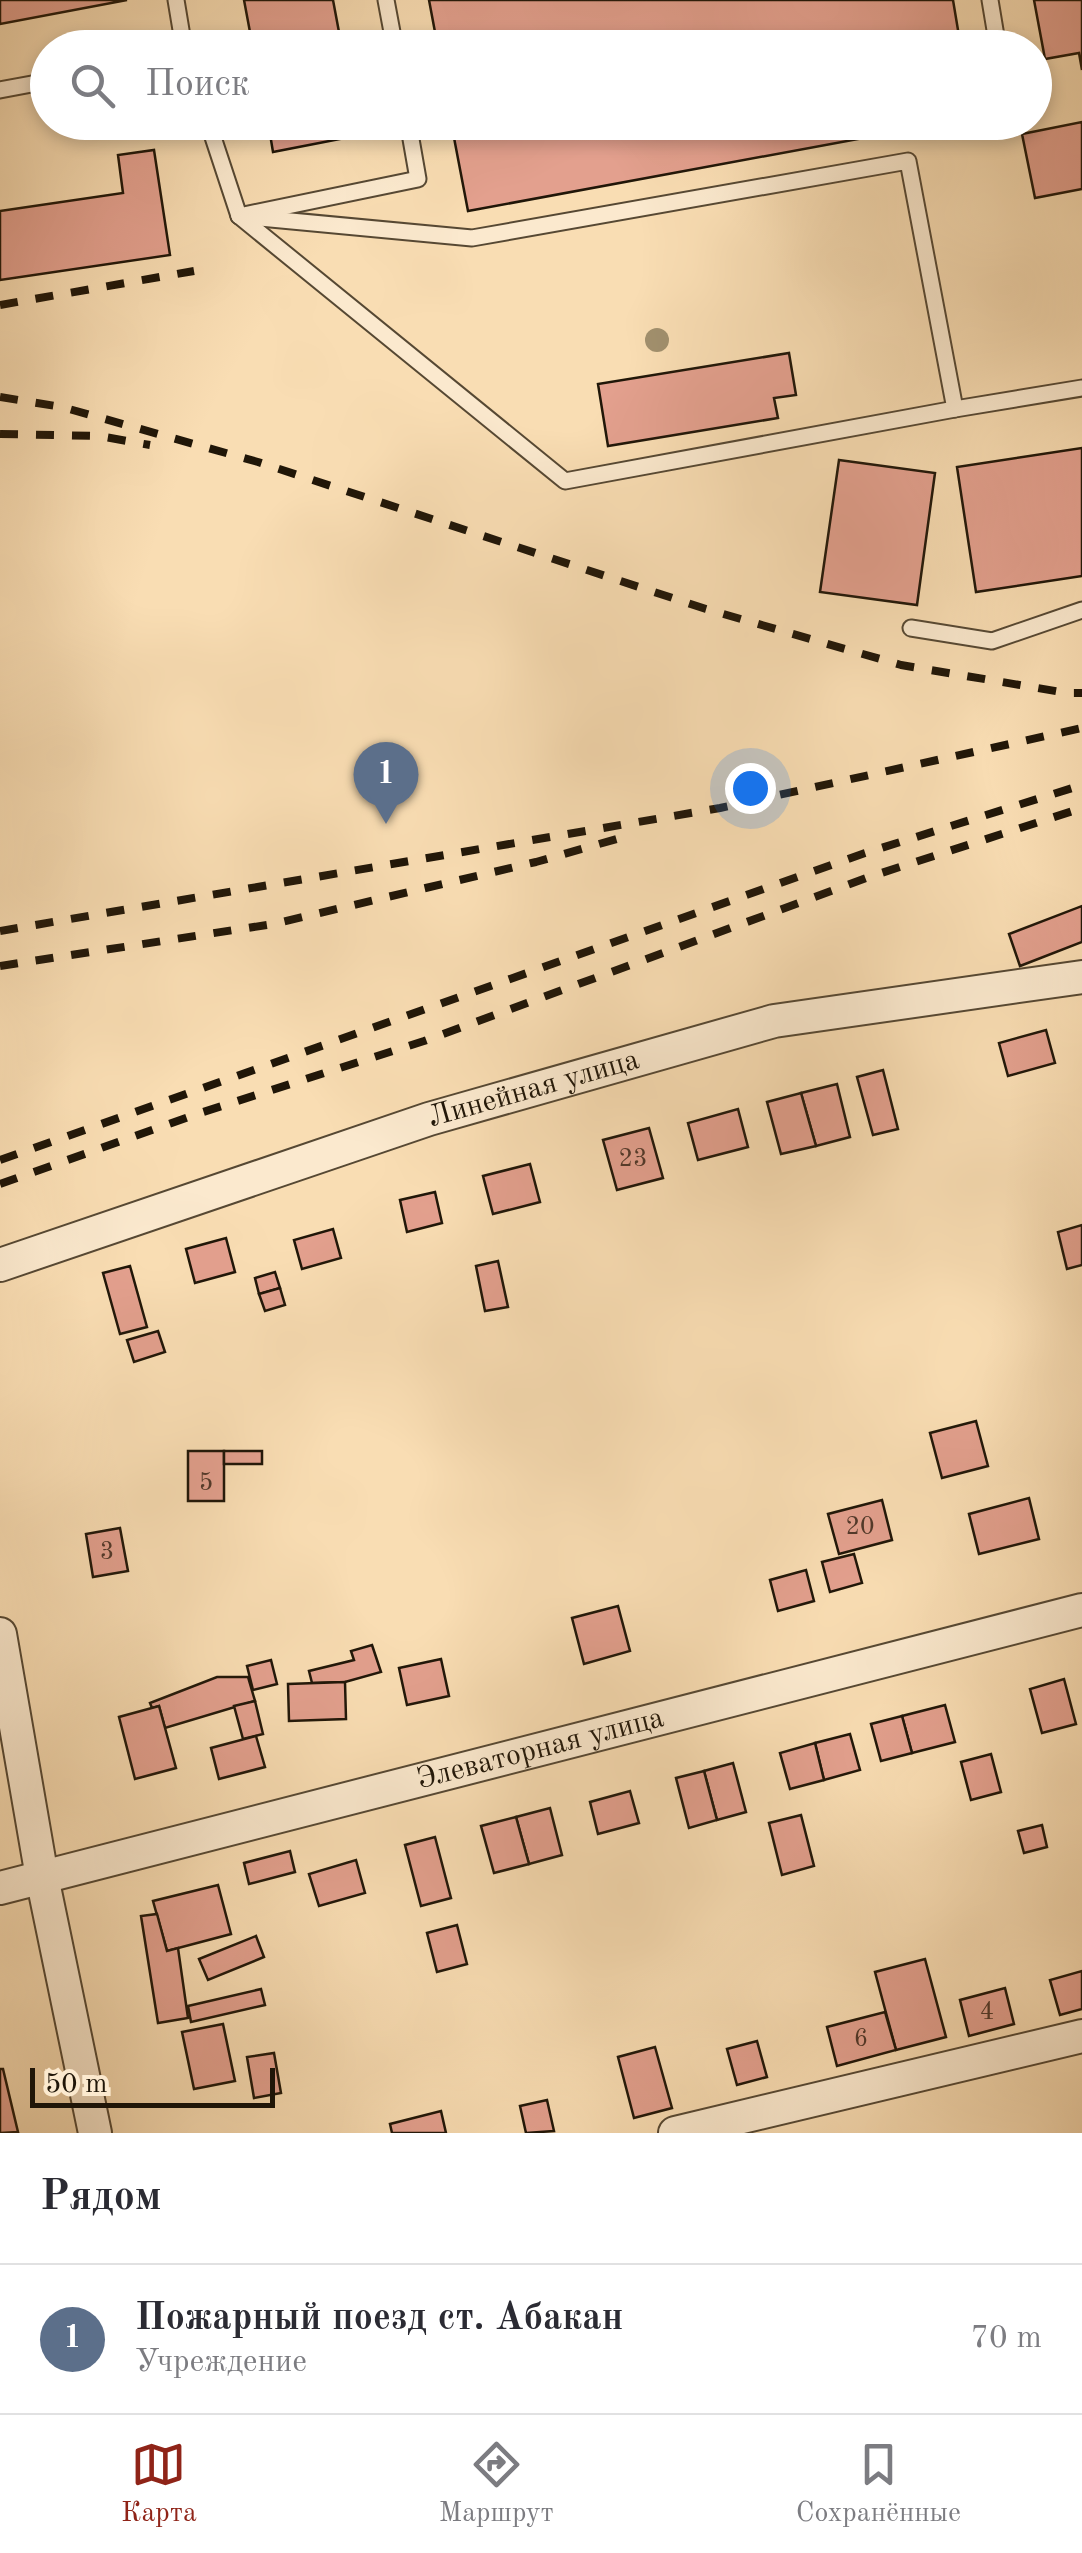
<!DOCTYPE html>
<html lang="ru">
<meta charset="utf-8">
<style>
:root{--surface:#fff;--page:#f7f7f7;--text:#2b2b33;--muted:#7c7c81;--line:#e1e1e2;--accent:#8f2418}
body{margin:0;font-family:"Old Standard TT",serif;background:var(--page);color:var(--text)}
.scale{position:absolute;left:30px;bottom:25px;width:245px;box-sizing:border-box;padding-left:10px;border:5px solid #201608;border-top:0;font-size:28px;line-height:35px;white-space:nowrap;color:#201608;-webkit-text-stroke:8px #fbe9ce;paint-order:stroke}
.you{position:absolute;left:750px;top:788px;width:35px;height:35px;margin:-25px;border:8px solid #fff;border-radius:50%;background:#1a73e8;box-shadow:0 0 0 15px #1a73e833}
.badge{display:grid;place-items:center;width:65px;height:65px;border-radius:50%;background:var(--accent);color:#fff;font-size:32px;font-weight:700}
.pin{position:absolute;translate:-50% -82px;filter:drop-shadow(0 2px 5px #0008)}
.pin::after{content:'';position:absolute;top:52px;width:35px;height:30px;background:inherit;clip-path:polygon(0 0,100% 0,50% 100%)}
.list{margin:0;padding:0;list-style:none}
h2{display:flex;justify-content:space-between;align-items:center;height:130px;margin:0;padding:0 40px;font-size:42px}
h2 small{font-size:32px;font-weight:400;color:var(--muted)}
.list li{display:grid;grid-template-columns:65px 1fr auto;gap:30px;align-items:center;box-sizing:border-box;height:150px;padding:0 40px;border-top:2px solid var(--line)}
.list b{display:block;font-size:38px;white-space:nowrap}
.list p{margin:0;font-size:32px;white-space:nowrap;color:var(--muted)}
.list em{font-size:32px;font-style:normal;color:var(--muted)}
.icon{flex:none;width:55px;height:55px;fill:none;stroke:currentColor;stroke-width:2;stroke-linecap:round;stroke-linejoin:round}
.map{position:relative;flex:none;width:1082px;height:2133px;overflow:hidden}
.search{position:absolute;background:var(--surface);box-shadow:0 5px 15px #0003;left:30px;right:30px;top:30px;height:110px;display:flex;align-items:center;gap:25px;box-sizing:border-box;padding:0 35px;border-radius:55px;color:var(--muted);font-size:38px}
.sheet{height:280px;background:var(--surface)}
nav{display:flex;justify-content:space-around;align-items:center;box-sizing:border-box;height:140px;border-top:2px solid var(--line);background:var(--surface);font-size:28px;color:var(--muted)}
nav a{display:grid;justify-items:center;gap:5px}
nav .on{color:var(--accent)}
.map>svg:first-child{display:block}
.building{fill:#e3a08e;stroke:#201608;stroke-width:2.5}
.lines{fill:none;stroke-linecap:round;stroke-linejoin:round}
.lane-casing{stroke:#564833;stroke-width:19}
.street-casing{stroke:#564833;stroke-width:36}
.lane{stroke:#fbe9ce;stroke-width:15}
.street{stroke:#fbe9ce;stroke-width:32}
.rail{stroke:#201608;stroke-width:8;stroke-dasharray:18 18;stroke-linecap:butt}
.tree{fill:#a1906e}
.labels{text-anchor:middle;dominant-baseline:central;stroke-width:8;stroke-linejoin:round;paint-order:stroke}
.number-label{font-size:25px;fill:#51382a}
.street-label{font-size:30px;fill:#201608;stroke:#fbe9ce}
</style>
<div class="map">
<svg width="1082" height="2133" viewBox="0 0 1082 2133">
<rect width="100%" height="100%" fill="#f9ddb3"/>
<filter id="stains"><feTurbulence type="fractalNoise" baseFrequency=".002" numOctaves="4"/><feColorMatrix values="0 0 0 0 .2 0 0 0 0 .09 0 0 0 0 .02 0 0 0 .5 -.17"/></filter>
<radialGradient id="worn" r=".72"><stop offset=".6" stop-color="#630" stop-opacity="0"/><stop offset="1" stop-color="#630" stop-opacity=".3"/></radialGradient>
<g class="building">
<polygon points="0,0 127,0 0,24"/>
<polygon points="244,0 333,0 342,48 253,48"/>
<polygon points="429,0 953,0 961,48 438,48"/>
<polygon points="1034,0 1082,0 1082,70 1079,53 1045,59"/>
<polygon points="268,122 385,122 386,130 273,152"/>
<polygon points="451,122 950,122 468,211"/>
<polygon points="1082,122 1082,189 1035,198 1022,134"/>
<polygon points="154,150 170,255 0,280 0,211 123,193 118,155"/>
<polygon points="789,353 796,395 774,398 778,418 608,446 598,384"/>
<polygon points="1082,448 1082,576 976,592 957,467"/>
<polygon points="839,460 935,473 917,605 820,592"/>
<polygon points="1082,906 1082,942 1020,966 1009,934"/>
<polygon points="1046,1030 1055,1063 1008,1076 999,1043"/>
<polygon points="883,1070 898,1129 873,1135 857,1077"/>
<polygon points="837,1084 850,1137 816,1146 801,1093"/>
<polygon points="801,1093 816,1146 781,1154 767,1102"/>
<polygon points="738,1109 748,1147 698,1160 688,1123"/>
<polygon points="649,1128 663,1178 617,1190 603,1140"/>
<polygon points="530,1164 540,1202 493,1214 483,1176"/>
<polygon points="435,1192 442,1223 407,1232 400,1200"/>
<polygon points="1082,1225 1082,1265 1067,1269 1058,1232"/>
<polygon points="333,1229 341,1258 302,1269 294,1240"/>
<polygon points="226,1238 235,1272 195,1283 186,1249"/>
<polygon points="498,1261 508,1307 485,1311 476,1266"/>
<polygon points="130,1266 147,1327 120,1334 103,1273"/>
<polygon points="275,1272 280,1288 259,1294 255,1278"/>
<polygon points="280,1288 285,1305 265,1311 259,1294"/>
<polygon points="158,1331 165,1352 134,1362 127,1340"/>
<polygon points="976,1421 988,1466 942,1478 930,1433"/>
<rect x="188" y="1451" width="36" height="50"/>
<rect x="224" y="1451" width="38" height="13"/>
<polygon points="1029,1498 1039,1539 979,1554 969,1514"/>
<polygon points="882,1500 892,1540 839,1554 828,1514"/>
<polygon points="120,1528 128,1571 93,1577 86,1534"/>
<polygon points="854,1554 862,1583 830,1592 822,1562"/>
<polygon points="806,1570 814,1601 778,1611 770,1580"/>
<polygon points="618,1606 630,1651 584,1664 572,1618"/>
<polygon points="372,1645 381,1672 345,1682 312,1683 309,1671 354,1660 351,1651"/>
<polygon points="441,1659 449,1696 407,1705 399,1668"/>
<polygon points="271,1660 277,1684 253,1690 247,1666"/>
<polygon points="217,1677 248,1677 255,1701 165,1728 159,1706 152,1708 150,1703"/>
<polygon points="1064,1679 1076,1724 1042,1733 1030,1689"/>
<polygon points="345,1682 346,1719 289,1721 288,1684"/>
<polygon points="255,1701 263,1734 243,1739 234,1706"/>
<polygon points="945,1705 955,1742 912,1753 902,1716"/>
<polygon points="159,1706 176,1768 135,1779 119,1717"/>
<polygon points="902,1716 912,1753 881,1761 871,1724"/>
<polygon points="850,1734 860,1770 824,1780 815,1743"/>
<polygon points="256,1736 265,1767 219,1779 211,1748"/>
<polygon points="815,1743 824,1780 790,1789 780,1753"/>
<polygon points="991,1754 1001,1792 971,1800 961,1762"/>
<polygon points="733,1763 746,1812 717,1820 704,1771"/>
<polygon points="704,1771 717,1820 689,1828 676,1778"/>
<polygon points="630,1791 639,1823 598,1834 590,1802"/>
<polygon points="550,1808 562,1855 529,1864 516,1817"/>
<polygon points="801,1815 814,1866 782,1875 769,1823"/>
<polygon points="516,1817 529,1864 494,1873 481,1826"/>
<polygon points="1042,1825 1047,1847 1024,1853 1018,1831"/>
<polygon points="435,1837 451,1898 421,1906 405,1845"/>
<polygon points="290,1851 295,1872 249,1884 244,1863"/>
<polygon points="356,1860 365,1893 319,1906 309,1874"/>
<polygon points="218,1885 231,1934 167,1951 153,1901"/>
<polygon points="157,1914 167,1951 178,1948 188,2018 158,2023 141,1916"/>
<polygon points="457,1925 467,1964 437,1972 427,1933"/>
<polygon points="256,1936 264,1957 208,1980 199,1959"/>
<polygon points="925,1959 946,2037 896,2050 875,1972"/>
<polygon points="1082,1971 1082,2009 1060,2015 1050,1980"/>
<polygon points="1005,1988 1014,2024 969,2036 960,2000"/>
<polygon points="261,1989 265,2005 191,2022 188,2006"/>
<polygon points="885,2012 896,2050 837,2066 827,2027"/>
<polygon points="223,2024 235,2081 194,2089 182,2032"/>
<polygon points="757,2041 767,2077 737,2085 727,2049"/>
<polygon points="655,2047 672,2108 634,2118 618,2057"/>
<polygon points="274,2053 281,2093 254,2098 247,2057"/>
<polygon points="0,2069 3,2069 18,2132 0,2133"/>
<polygon points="547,2100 554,2131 526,2133 520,2106"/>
<polygon points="441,2111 446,2133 392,2133 390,2124"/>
</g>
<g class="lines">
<g class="lane-casing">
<g id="lane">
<polyline points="176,0 184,48"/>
<polyline points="386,0 395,48"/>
<polyline points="990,0 998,48"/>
<polyline points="0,90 48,81"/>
<polyline points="208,122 239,216 418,179 408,122"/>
<polyline points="239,216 472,238 908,161 955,409 1082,388"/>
<polyline points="239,216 565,481 955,409"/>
<polyline points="911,628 992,641 1082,610"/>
</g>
</g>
<g class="street-casing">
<g id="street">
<path id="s1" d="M0 1265 429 1119 774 1021 1082 977"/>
<polyline points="0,1634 42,1877 95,2133"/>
<path id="s2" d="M0 1888 1082 1610"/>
<polyline points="675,2133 1082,2036"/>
</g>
</g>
<use href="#lane" class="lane"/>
<use href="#street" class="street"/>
<g class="rail">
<polyline points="0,305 194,271"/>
<polyline points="0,397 62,407 258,462 706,609 901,665 1067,693 1082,693"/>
<polyline points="0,434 99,436 150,445"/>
<polyline points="0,931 720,808 1082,728"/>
<polyline points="0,966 273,924 536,862 620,838"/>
<polyline points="0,1160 865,853 1082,785"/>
<polyline points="0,1184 197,1114 424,1041 869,877 1082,808"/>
</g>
</g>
<circle class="tree" cx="657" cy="340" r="12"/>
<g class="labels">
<g class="number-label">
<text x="633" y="1159">23</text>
<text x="206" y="1483">5</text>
<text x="860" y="1527">20</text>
<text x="107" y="1552">3</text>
<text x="987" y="2012">4</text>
<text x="861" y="2039">6</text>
</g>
<g class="street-label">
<text stroke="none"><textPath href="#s1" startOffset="562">Линейная улица</textPath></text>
<text stroke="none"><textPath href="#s2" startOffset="558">Элеваторная улица</textPath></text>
</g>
</g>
<rect width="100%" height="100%" filter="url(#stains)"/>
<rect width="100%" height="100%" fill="url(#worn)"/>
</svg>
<div class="scale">50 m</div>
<div class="you"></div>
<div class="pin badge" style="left:386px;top:824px;background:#5c6f8a">1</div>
<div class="search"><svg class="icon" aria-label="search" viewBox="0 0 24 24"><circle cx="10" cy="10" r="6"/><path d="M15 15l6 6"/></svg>Поиск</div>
</div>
<section class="sheet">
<h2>Рядом<small></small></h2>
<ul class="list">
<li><span class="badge" style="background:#5c6f8a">1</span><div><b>Пожарный поезд ст. Абакан</b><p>Учреждение</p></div><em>70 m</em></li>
</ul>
</section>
<nav>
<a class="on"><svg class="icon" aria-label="map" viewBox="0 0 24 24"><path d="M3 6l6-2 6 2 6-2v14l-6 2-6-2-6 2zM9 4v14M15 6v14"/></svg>Карта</a>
<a><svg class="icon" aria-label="directions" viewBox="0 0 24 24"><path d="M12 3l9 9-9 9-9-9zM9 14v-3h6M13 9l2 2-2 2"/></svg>Маршрут</a>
<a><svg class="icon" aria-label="saved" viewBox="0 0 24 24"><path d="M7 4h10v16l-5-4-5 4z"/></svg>Сохранённые</a>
</nav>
